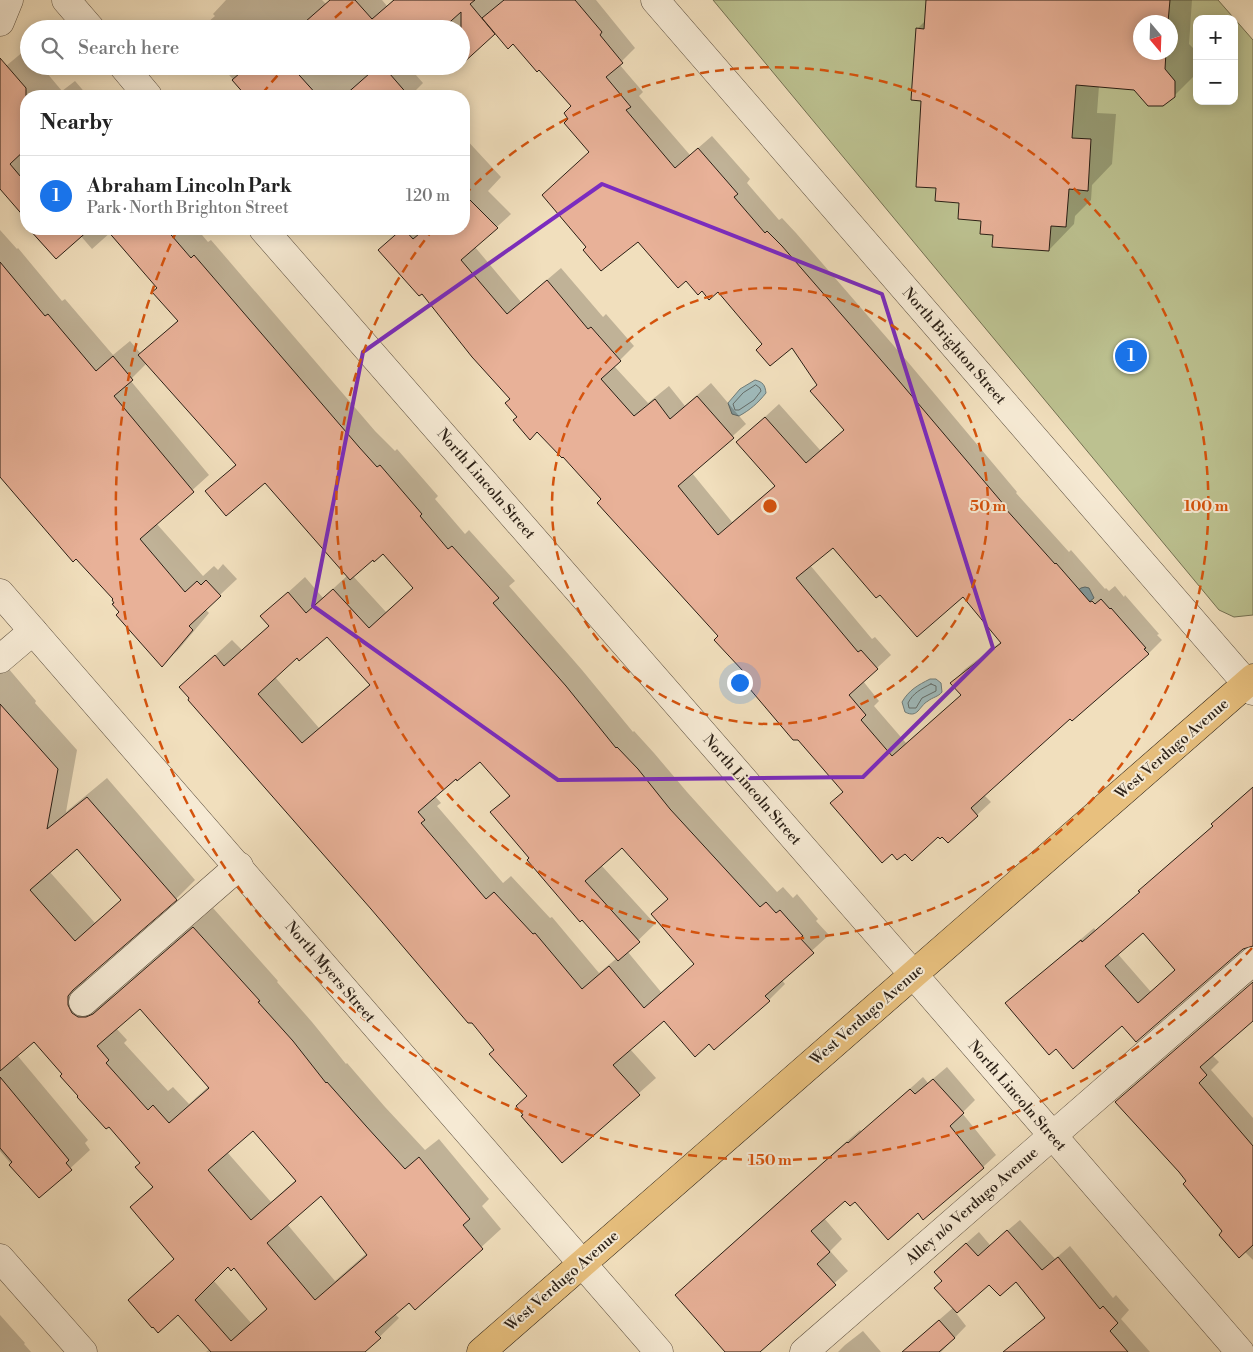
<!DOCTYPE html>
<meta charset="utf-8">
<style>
:root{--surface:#fff;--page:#f6f6f6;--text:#222;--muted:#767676;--line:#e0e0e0;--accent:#1a73e8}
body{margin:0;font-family:"Libre Bodoni",serif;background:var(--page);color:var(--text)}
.controls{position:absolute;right:15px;top:15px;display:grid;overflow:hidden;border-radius:10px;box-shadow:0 2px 12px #0003}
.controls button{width:45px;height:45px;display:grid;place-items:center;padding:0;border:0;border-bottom:1px solid var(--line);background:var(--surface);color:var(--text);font:25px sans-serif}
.compass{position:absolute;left:1133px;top:15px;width:45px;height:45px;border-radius:50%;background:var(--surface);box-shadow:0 2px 12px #0003;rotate:161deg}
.you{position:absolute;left:739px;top:682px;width:18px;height:18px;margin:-12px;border:4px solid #fff;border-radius:50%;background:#1a73e8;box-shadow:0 0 0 8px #1a73e833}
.badge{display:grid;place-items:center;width:32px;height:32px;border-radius:50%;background:var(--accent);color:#fff;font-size:16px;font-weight:700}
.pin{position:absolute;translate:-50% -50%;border:2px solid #fff;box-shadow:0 1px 5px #0006}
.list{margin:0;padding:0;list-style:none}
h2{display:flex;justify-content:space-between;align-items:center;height:65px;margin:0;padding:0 20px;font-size:21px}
h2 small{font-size:16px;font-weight:400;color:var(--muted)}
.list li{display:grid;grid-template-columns:32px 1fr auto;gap:15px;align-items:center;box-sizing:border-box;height:80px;padding:0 20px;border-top:1px solid var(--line)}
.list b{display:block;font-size:19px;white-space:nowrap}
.list p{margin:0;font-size:16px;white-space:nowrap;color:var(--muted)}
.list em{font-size:16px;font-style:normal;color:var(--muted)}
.icon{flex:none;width:28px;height:28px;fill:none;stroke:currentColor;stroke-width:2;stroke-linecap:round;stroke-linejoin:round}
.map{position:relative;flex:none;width:1253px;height:1352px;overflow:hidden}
.search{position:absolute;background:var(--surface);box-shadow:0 2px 12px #0003;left:20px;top:20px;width:450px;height:55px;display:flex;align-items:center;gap:12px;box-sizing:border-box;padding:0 18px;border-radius:28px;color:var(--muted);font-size:19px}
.panel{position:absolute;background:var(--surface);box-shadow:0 2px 12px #0003;left:20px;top:90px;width:450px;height:145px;border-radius:20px}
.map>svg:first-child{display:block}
.green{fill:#bcc190;stroke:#737052;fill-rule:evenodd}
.water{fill:#9fbabb;stroke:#707c79}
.shadow{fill:#0003;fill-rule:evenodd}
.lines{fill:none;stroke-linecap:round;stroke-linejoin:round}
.shore{stroke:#646c68;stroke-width:1}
.building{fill:#e8b198;stroke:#2a1f15;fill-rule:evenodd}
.minor-casing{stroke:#5c4f3f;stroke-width:29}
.major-casing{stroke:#2a1f15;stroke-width:29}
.minor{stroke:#f6ead4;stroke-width:28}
.major{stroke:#e8c07e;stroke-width:28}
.marked{fill:none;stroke:#7b2cbf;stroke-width:4;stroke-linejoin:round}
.ring{fill:none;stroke:#d5530d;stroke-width:2.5;stroke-dasharray:9 6}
.labels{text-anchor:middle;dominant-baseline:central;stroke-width:4;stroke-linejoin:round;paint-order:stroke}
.street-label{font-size:15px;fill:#2a1f15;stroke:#f6ead4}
.centre{fill:#d5530d;stroke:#f6ead4;stroke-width:2.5}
.ring-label{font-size:15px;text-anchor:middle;font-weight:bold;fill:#d5530d;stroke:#f6ead4;stroke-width:4;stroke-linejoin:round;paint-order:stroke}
</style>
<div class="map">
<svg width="1253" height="1352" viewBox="0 0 1253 1352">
<rect width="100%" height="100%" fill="#f1dfbd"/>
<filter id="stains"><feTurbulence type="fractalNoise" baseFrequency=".004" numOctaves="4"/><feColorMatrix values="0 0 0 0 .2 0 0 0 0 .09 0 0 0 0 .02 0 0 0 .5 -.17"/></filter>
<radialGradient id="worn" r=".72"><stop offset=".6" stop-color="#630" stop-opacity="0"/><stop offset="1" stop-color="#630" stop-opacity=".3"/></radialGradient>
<path class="green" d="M713 0H1218L1253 40V615L1234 617 1219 610ZM1197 19H1234V101H1197ZM1140 22H1170V52H1140Z"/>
<g class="water">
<path d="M755 380C763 382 765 385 766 393 758 403 750 410 739 416L732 414 728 403 740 389Z"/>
<polygon points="1085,587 1089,588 1094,598 1084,606 1077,591 1081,588"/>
<path d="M930 679H936L941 683 942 692C938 697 933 697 928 701 919 706 918 719 905 712L902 702C909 690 918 685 930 679Z"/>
</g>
<g class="shadow">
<path d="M226 0H322L326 4 330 0H382L387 6 393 0H596L635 48 619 64 643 92 639 96 690 155 712 136 750 179 747 183 779 220 782 218 796 233 907 361 1017 492 1016 493 1069 552 1071 550 1105 589 1106 588 1109 591 1115 586 1124 597 1125 595 1159 634 1157 635 1162 640 1148 654 1070 718 984 795 991 802 977 815 942 835H938L905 852 832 803 844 791 745 671 719 636 564 456 537 431 518 416 511 398 422 293 380 250 402 229H464V137L501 177 488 191 511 214 475 247 521 302 561 268 603 317 606 314 634 346 614 366 648 403 669 386 685 406 711 383 746 424 692 473 732 522 776 485 738 442 779 404 820 450 845 429 818 385 792 346 764 343 718 290 702 289 686 279 638 241 588 247 590 151 570 118 573 106 513 42 496 32 462 62 461 29H200L215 16 213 14ZM834 546 880 593 963 595 1002 641 965 669 952 683 962 694 906 743 874 706 879 701 863 681 891 655 875 637 872 639 810 565Z"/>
<path d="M927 0H1192L1189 44 1197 52V73L1174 96 1135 88 1099 86 1097 113 1116 114 1112 164 1092 185 1091 200 1075 216 1074 224 1049 250 994 234 983 219 937 187 923 99 917 29 926 20ZM1140 22H1170V52H1140Z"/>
<polygon points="24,51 29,56 29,66 41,66 62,91 75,81 88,96 26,96 26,217 0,187 0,71"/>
<polygon points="221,66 317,66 325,75 335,66 408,66 423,83 410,96 248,96"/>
<path d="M36 229H197L208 242 211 240 375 431 395 451 397 449 438 496 435 499 465 534 469 530 515 581 509 586 582 670 633 732 634 731 654 753 687 792 777 892 783 887 793 898 797 894 818 919 816 921 829 935 781 979 785 984 769 1000 709 1042 664 1020 630 1049 656 1078 562 1161 528 1096 496 1049 180 687 232 640 242 650 270 625 262 616 305 577 323 598 347 576 265 481 207 492 237 463 147 363 130 380 209 475 156 523 203 576 214 566 218 570 223 564 237 579 205 609 209 613 179 649 162 665 121 612 114 599 0 475V230L17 249 18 248 62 301 65 299 113 355 130 341 141 354 178 320 159 287 111 232 92 249 80 235 56 257 41 243 33 234 37 230ZM383 553 414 587 386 612 353 576 373 558ZM327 635 370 684 319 728 275 677 297 656ZM480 760 510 794 492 813 617 958 599 973 552 917 550 918 511 876 503 883 437 806 441 803 435 796ZM622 846 669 898 653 914 695 963 661 992 627 951 655 924 601 865Z"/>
<path d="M0 663 8 668 36 701 35 703 77 750 66 812 107 778 195 880 176 899 87 976 86 985 106 999 114 995 213 908 278 981 277 982 312 1022 346 1064 347 1063 385 1107 425 1150 439 1139 489 1199 482 1206 501 1229 415 1308 409 1301 395 1314 399 1318 364 1352H206L210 1349 178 1313 130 1300 175 1258 131 1207 153 1186 142 1163 34 1040 17 1055 88 1140 85 1143 90 1150 39 1197 0 1151ZM77 847 122 899 95 923 49 871ZM140 1007 209 1086 189 1104 173 1087 168 1091 124 1043 127 1040 116 1028ZM253 1130 296 1180 271 1202 227 1152ZM321 1195 367 1253 335 1281 287 1224ZM228 1265 234 1266 268 1308 251 1323 213 1280Z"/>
<path d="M1253 787V939L1122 1024 1056 1047 1007 1003 1020 991 1094 928 1096 931 1141 892 1153 878 1214 825 1212 824 1225 811ZM1143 931 1176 969 1151 992 1117 953Z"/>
<polygon points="1253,982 1253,1020 1212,1055 1219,1062 1211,1070 1253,1118 1253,1260 1224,1231 1188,1181 1117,1102"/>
<polygon points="947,1067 975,1100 962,1113 996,1155 983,1167 918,1212 846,1199 824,1218 842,1239 830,1251 848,1271 757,1352 727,1352 689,1282 838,1149 860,1130 862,1132 923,1077 928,1083"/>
<polygon points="1020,1220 1055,1259 1070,1246 1113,1298 1116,1295 1129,1310 1121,1319 1150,1352 1016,1352 1012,1347 1046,1317 1016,1280 990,1283 956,1313 966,1326 941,1352 902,1352 954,1307 943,1281 947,1260 979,1232 990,1245"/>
<polygon points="0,1315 25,1343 24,1344 31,1352 0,1352"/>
<polygon points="863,1331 881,1352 838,1352 845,1345"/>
</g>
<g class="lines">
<g class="shore">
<polygon points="756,385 760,388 761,391 754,400 739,410 735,410 733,404 743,393"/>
<path d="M931 684 936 686V691L922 698 916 708H909L908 703C913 693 921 689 931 684Z"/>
</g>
</g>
<g class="building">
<polygon points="330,0 355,0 372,19 394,0 475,0 470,4 495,34 461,65 461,12 442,29 297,29"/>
<path d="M504 0H575L602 32 600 35 623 63 606 77 631 107 626 110 675 168 698 148 738 194 734 197 765 233 767 231 782 246 894 375 1005 506 1004 507 1055 564 1056 563 1090 602 1092 601 1095 604 1101 599 1110 609 1111 608 1146 648 1144 649 1149 654 1072 721 1070 719 971 808 978 816 948 843 942 837 940 839 938 837 912 861 905 854 897 860 892 854 882 863 830 803 843 792 798 740H793L738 675 743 671 714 640 718 636 597 503 601 499 563 457 562 458 537 432 530 440 513 420 517 417 505 403 510 399 472 357 422 294 419 296 378 250 402 229H404L413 239 425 229H464V194L498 228 461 260 507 314 547 280 588 329 591 327 621 361 601 379 634 416 655 399 670 419 697 396 734 438 678 486 718 535 775 486 736 442 765 417 806 463 844 430 810 391 817 385 792 348 770 366 756 350 762 344 718 292 709 300 702 291 698 295 686 281 678 288 638 242 601 271 583 250 586 247 542 195 589 152 564 123 568 119 564 113 571 106 539 70 537 72 513 44 508 49 482 18ZM833 548 876 598 880 595 917 637 963 597 1001 643 950 683 961 695 892 756 861 720 866 715 849 695 878 669 861 650 858 652 796 578Z"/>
<polygon points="926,0 1170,0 1168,22 1140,22 1140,52 1166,52 1165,69 1175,81 1175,97 1163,106 1148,106 1134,90 1076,85 1072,138 1091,139 1088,191 1069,189 1066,227 1051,226 1049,251 992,247 993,235 980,234 981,221 958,219 959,203 935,201 936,188 916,187 921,101 911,100 912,85 916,28 924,29"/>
<polygon points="0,58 26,88 26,149 10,164 26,183 26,219 0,189"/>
<polygon points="248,66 291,66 318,96 246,96 232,80"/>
<polygon points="378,66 383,66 409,96 344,96"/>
<polygon points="29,229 90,229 56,259"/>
<path d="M106 229H166L191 258 194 255 359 447 377 467 380 465 422 514 420 516 448 549 452 546 499 598 493 603 566 686 616 748 617 747 638 769 670 809 760 907 766 902 776 913 780 910 803 936 800 938 814 953 765 996 770 1001 714 1050 709 1044 695 1057 664 1021 613 1065 640 1095 562 1163 521 1116 523 1115 516 1106 527 1096 489 1054 494 1050 472 1023H468L371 909 188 700 189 698 179 687 215 655 224 666 269 626 260 616 288 592 306 613 333 589 369 628 413 588 383 554 374 562 373 560 350 580 265 483 226 516 205 491 236 465 138 355 178 321 152 292 157 288ZM327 637 370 685 302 743 258 694 297 658 299 661ZM480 762 510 796 490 812 529 858 527 860 580 922 582 920 618 961 640 942 585 881 622 848 668 899 651 914 694 964 644 1008 609 966 582 989 535 933 533 934 494 892 486 899 421 823 425 820 418 812 456 779 457 781Z"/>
<polygon points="0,262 45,316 48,314 96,371 113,356 133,380 114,396 194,492 140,539 185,592 197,581 201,585 206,580 221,596 189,626 193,630 162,667 116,615 119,612 112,604 114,603 112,600 113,599 76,559 73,562 0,477"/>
<path d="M0 704 58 769 47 829 87 797 177 900 73 990 68 996V1005L72 1013 78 1017H86L93 1014 193 927 260 1001 258 1002 293 1041 326 1083 327 1082 366 1126 405 1169 419 1157 470 1219 463 1225 483 1249 415 1310 409 1303 375 1332 381 1338 365 1352H211L178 1315 158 1333 153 1327 152 1328 128 1300 174 1259 130 1207 153 1187 135 1167 140 1163 109 1127 106 1129 77 1097 78 1096 60 1076 62 1074 34 1042 0 1071ZM77 849 121 900 75 941 30 890ZM140 1009 209 1088 169 1123 153 1105 148 1110 106 1063 109 1060 97 1046ZM253 1131 296 1181 251 1220 208 1170ZM321 1196 367 1255 315 1300 267 1243ZM228 1267 231 1271 234 1268 267 1309 231 1341 195 1300Z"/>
<path d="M1253 787V946L1243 949 1136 1042 1122 1026 1073 1069 1056 1049 1049 1055 1005 1003 1081 940 1082 942 1140 892 1138 891 1213 826 1211 824ZM1143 933 1175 970 1138 1003 1105 966Z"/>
<polygon points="1253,982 1253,1021 1200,1067 1207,1075 1199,1083 1253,1146 1253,1245 1239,1258 1219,1235 1222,1231 1183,1184 1186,1181 1179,1172 1115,1102"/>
<polygon points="0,1077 69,1160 66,1163 72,1170 39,1198 9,1165 12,1162 0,1148"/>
<polygon points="933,1079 964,1113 950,1126 984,1168 923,1220 918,1213 888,1240 855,1202 850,1206 845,1201 811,1231 830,1252 817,1264 836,1285 760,1352 725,1352 675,1295 824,1162 847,1142 848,1143 910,1089 915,1094"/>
<polygon points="1007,1230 1042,1270 1058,1257 1100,1309 1103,1306 1118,1323 1110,1331 1128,1352 1003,1352 1045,1318 1016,1282 1000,1296 989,1285 957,1313 934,1288 942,1281 934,1272 966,1243 978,1256"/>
<polygon points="939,1320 955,1338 939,1352 902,1352"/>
</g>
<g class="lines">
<g class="minor-casing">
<g id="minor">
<polyline points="66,0 91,29"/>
<polyline points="655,0 1253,691"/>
<polyline points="0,22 9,0"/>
<polyline points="123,66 148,96"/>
<polyline points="263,229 913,974 1240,1352"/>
<polyline points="0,593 659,1352"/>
<polyline points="0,659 33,631"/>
<polyline points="83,1002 239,866"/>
<polyline points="0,1258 83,1352"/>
<polyline points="804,1352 1253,961"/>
</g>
</g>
<g class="major-casing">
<polyline id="major" points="481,1352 1253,678"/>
</g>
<use href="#minor" class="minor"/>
<use href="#major" class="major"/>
</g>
<path class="marked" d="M602 184 882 294 993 648 863 777 558 780 313 606 363 352Z"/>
<g class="ring">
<circle cx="770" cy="506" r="218"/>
<path d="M464 195A436 436 0 1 1 431 232"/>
<path d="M1252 948A654 654 0 0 1 177 230M262 94A654 654 0 0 1 284 68M324 28A654 654 0 0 1 354 1"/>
</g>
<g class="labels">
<g class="street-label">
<text transform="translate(954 346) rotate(49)">North Brighton Street</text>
<text transform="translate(486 484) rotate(49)">North Lincoln Street</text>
<text transform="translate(1172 749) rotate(-41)">West Verdugo Avenue</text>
<text transform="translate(752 790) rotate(49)">North Lincoln Street</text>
<text transform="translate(330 972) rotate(49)">North Myers Street</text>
<text transform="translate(867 1015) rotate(-41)">West Verdugo Avenue</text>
<text transform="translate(1017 1096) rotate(49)">North Lincoln Street</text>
<text transform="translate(972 1206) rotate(-41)">Alley n/o Verdugo Avenue</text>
<text transform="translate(562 1281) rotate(-41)">West Verdugo Avenue</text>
</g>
</g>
<circle cx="770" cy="506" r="8" class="centre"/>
<g class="ring-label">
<text x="988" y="511">50 m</text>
<text x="1206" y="511">100 m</text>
<text x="770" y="1165">150 m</text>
</g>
<rect width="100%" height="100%" filter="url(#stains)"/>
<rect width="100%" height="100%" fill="url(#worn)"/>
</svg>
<div class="controls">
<button>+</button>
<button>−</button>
</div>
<svg class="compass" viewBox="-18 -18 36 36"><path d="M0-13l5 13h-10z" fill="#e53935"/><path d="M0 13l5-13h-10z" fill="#767676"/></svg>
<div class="you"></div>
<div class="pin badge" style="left:1131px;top:356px">1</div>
<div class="search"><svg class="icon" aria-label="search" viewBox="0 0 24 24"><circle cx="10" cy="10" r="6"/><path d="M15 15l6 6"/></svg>Search here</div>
<section class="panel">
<h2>Nearby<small></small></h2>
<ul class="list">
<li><span class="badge">1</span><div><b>Abraham Lincoln Park</b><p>Park · North Brighton Street</p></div><em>120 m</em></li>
</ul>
</section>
</div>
